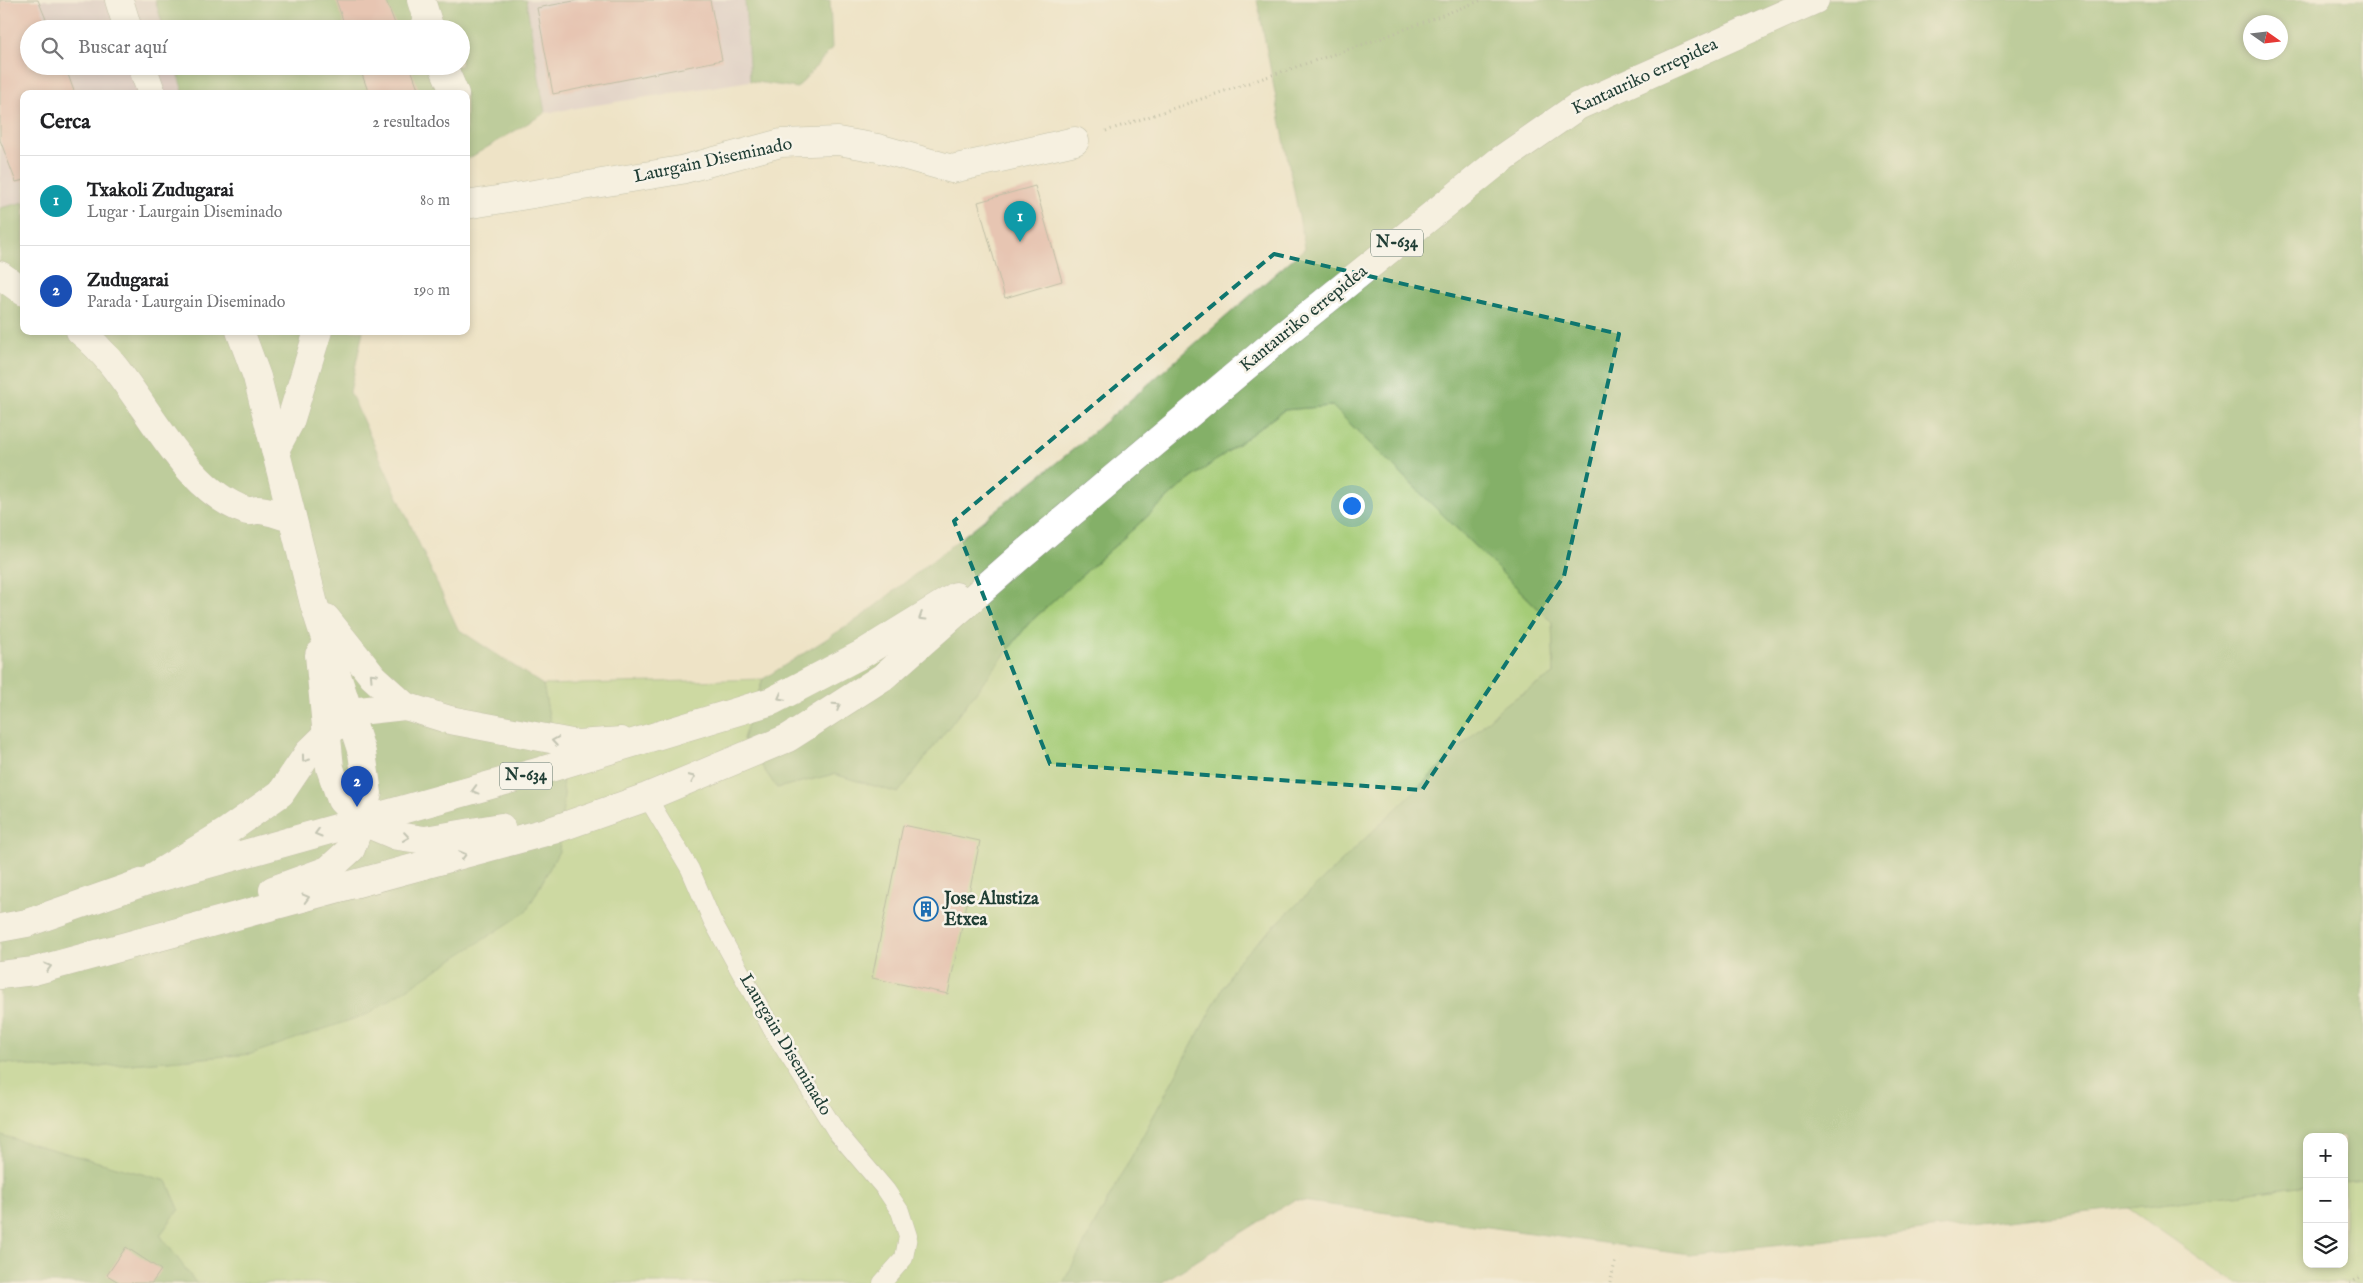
<!DOCTYPE html>
<html lang="es">
<meta charset="utf-8">
<style>
:root{--surface:#fff;--page:#f6f6f6;--text:#202124;--muted:#757577;--line:#e0e0e0;--accent:#1f6fb2}
body{margin:0;font-family:"IM FELL English",serif;background:var(--page);color:var(--text)}
.controls{position:absolute;right:15px;bottom:15px;display:grid;overflow:hidden;border-radius:10px;box-shadow:0 2px 8px #0003}
.controls button{width:45px;height:45px;display:grid;place-items:center;padding:0;border:0;border-bottom:1px solid var(--line);background:var(--surface);color:var(--text);font:25px sans-serif}
.compass{position:absolute;left:2243px;top:15px;width:45px;height:45px;border-radius:50%;background:var(--surface);box-shadow:0 2px 8px #0003;rotate:104deg}
.you{position:absolute;left:1351px;top:505px;width:18px;height:18px;margin:-12px;border:4px solid #fff;border-radius:50%;background:#1a73e8;box-shadow:0 0 0 8px #1a73e833}
.badge{display:grid;place-items:center;width:32px;height:32px;border-radius:50%;background:var(--accent);color:#fff;font-size:16px;font-weight:700}
.pin{position:absolute;translate:-50% -41px;filter:drop-shadow(0 1px 2px #0008)}
.pin::after{content:'';position:absolute;top:26px;width:18px;height:15px;background:inherit;clip-path:polygon(0 0,100% 0,50% 100%)}
.list{margin:0;padding:0;list-style:none}
h2{display:flex;justify-content:space-between;align-items:center;height:65px;margin:0;padding:0 20px;font-size:21px}
h2 small{font-size:16px;font-weight:400;color:var(--muted)}
.list li{display:grid;grid-template-columns:32px 1fr auto;gap:15px;align-items:center;box-sizing:border-box;height:90px;padding:0 20px;border-top:1px solid var(--line)}
.list b{display:block;font-size:19px;white-space:nowrap}
.list p{margin:0;font-size:16px;white-space:nowrap;color:var(--muted)}
.list em{font-size:16px;font-style:normal;color:var(--muted)}
.icon{flex:none;width:28px;height:28px;fill:none;stroke:currentColor;stroke-width:2;stroke-linecap:round;stroke-linejoin:round}
.map{position:relative;flex:none;width:2363px;height:1283px;overflow:hidden}
.search{position:absolute;background:var(--surface);box-shadow:0 2px 8px #0003;left:20px;top:20px;width:450px;height:55px;display:flex;align-items:center;gap:12px;box-sizing:border-box;padding:0 18px;border-radius:28px;color:var(--muted);font-size:19px}
.panel{position:absolute;background:var(--surface);box-shadow:0 2px 8px #0003;left:20px;top:90px;width:450px;height:245px;border-radius:10px}
.map>svg:first-child{display:block}
.industrial{fill:#d2bdc8}
.green{fill:#a5cc77;stroke:#628456}
.forest{fill:#84b068;stroke:#52764e;fill-rule:evenodd}
.building{fill:#dd9f99}
.lines{fill:none;stroke-linecap:round;stroke-linejoin:round}
.service-casing{stroke:#86907d;stroke-width:19}
.minor-casing{stroke:#86907d;stroke-width:29}
.secondary-casing{stroke:#86907d;stroke-width:29}
.trunk-casing{stroke:#86907d;stroke-width:29}
.path{stroke:#86907d;stroke-width:3;stroke-dasharray:1 4;stroke-linecap:butt}
.service{stroke:#fff;stroke-width:18}
.minor{stroke:#fff;stroke-width:28}
.secondary{stroke:#fff;stroke-width:28}
.trunk{stroke:#fff;stroke-width:28}
.oneway{stroke:#8f9e9a}
.marked{fill:none;stroke:#0f766e;stroke-width:4;stroke-dasharray:10 6;stroke-linejoin:round}
.labels{text-anchor:middle;dominant-baseline:central;stroke-width:5;stroke-linejoin:round;paint-order:stroke}
.shield{fill:#f7f3e8;stroke:#60746a;stroke-width:1}
.shield-label{font-size:16px;font-weight:bold;fill:#1f3d34}
.street-label{font-size:18px;fill:#1f3d34;stroke:#f7f3e8}
.poi-label{font-size:18px;font-weight:bold;fill:#1f3d34;stroke:#f7f3e8;text-anchor:start}
</style>
<div class="map">
<svg width="2363" height="1283" viewBox="0 0 2363 1283">
<rect width="100%" height="100%" fill="#f7f3e8"/>
<filter id="ink" filterUnits="userSpaceOnUse"><feTurbulence type="fractalNoise" baseFrequency=".02" numOctaves="2"/><feDisplacementMap in="SourceGraphic" scale="10" xChannelSelector="R" yChannelSelector="G"/><feConvolveMatrix kernelMatrix="1 2 1 2 8 2 1 2 1" color-interpolation-filters="sRGB"/></filter>
<filter id="wash" filterUnits="userSpaceOnUse"><feTurbulence type="fractalNoise" baseFrequency=".0096" numOctaves="4" result="noise"/><feDisplacementMap in="SourceGraphic" scale="20" xChannelSelector="R" yChannelSelector="G"/><feGaussianBlur stdDeviation="1.12" result="paint"/><feColorMatrix in="noise" values="0 0 0 0 0 0 0 0 0 0 0 0 0 0 0 0 0 1.4 0 .05"/><feComposite in="paint" operator="in"/></filter>
<g filter="url(#wash)">
<rect width="100%" height="100%" fill="#eee3c6"/>
<g class="industrial">
<polygon points="0,0 155,0 164,29 29,29 29,66 175,66 184,94 24,94 24,202 0,208"/>
<polygon points="526,0 745,0 750,81 545,113"/>
</g>
<g class="green">
<polygon points="1332,406 1552,622 1554,674 1504,705 1237,962 1063,1283 196,1283 160,1235 179,1209 167,1181 0,1135 0,1062 58,1070 251,1054 526,912 559,851 564,793 543,685 763,679 743,739 777,788 834,774 898,793 1029,623 1181,486 1284,410"/>
<polygon points="2363,1179 2363,1283 2236,1283 2128,1208 2307,1186 2307,1264 2344,1264 2344,1181"/>
</g>
<g class="forest">
<polygon points="155,0 526,0 545,113 466,160 466,94 184,94 175,66 461,66 461,29 164,29"/>
<polygon points="745,0 830,0 832,48 797,88 750,81"/>
<path d="M1257 0H2363V1179L2344 1181V1137H2307V1186L2128 1208 1689 1255 1294 1200 1161 1283H1063L1237 962 1504 705 1554 674 1552 622 1332 406 1284 410 1181 486 1029 623 898 793 834 774 777 788 743 739 763 679 861 617 1075 448 1305 248ZM2250 22H2280V52H2250Z"/>
<polygon points="24,202 24,331 363,331 350,392 458,629 543,685 564,793 559,851 526,912 368,1014 251,1054 57,1070 0,1062 0,208"/>
<polygon points="0,1135 167,1181 179,1209 160,1235 196,1283 0,1283"/>
</g>
<g id="blocks">
<g class="building">
<polygon points="0,0 38,0 50,29 29,29 29,66 65,66 75,94 24,94 24,180 16,182 0,140"/>
<polygon points="336,0 386,0 397,29 346,29"/>
<polygon points="579,0 710,0 722,60 553,94 537,8"/>
<polygon points="359,66 410,66 420,94 369,94"/>
<polygon points="1035,186 1062,281 1005,298 978,202"/>
<polygon points="903,825 980,841 948,994 872,978"/>
<polygon points="126,1247 161,1270 152,1283 120,1283 107,1275"/>
</g>
</g>
</g>
<g filter="url(#ink)">
<use href="#blocks" fill-opacity="0" stroke="#86907d" stroke-width="1"/>
<g class="lines">
<g class="service-casing">
<polyline id="service" points="647,797 690,869 712,920 773,1031 836,1131 886,1190 900,1211 908,1236 904,1258 882,1283"/>
</g>
<g class="minor-casing">
<g id="minor">
<polyline points="421,0 430,29"/>
<polyline points="443,66 455,94"/>
<polyline points="466,205 681,170 781,143 838,141 878,148 952,169 1075,141"/>
<polyline points="0,275 24,292"/>
<path d="M80 331C140 379 175 487 247 511 251 512 254 510 258 510 269 510 281 516 292 518"/>
<polyline points="275,450 290,422 318,331"/>
</g>
</g>
<g class="secondary-casing">
<g id="secondary">
<polyline points="119,0 128,29"/>
<polyline points="142,66 152,94"/>
<polyline points="240,331 257,377 314,604 362,753 368,793 361,821"/>
<polyline points="326,618 373,677 405,706 450,720 577,744 621,741"/>
<polyline points="319,655 330,768 341,800 361,821"/>
<polyline points="156,875 226,832 281,793 308,753 350,712 405,706"/>
</g>
</g>
<g class="trunk-casing">
<g id="trunk">
<polyline points="273,890 328,870 351,849 361,821 397,836 425,840 501,827"/>
<polyline points="0,928 27,923 144,882 537,772 772,701 862,654 956,596"/>
<polyline points="0,975 34,971 553,830 647,797 788,738 883,677 1023,554 1281,337 1499,161 1578,106 1815,0"/>
</g>
</g>
<g class="path">
<polyline points="1106,131 1379,39 1482,0"/>
<polyline points="1610,1283 1616,1259"/>
<polyline points="2350,1283 2363,1276"/>
</g>
<use href="#service" class="service"/>
<use href="#minor" class="minor"/>
<use href="#secondary" class="secondary"/>
<use href="#trunk" class="trunk"/>
</g>
<defs><path id="oneway-chevron" d="M-2-3.5L2.5 0L-2 3.5" fill="none" stroke-width="1.6" stroke-linecap="round" stroke-linejoin="round" transform="scale(1.25)"/></defs>
<g class="oneway">
<use href="#oneway-chevron" transform="translate(922 617) rotate(148)"/>
<use href="#oneway-chevron" transform="translate(373 676) rotate(-133)"/>
<use href="#oneway-chevron" transform="translate(781 697) rotate(152)"/>
<use href="#oneway-chevron" transform="translate(837 706) rotate(-33)"/>
<use href="#oneway-chevron" transform="translate(555 741) rotate(-171)"/>
<use href="#oneway-chevron" transform="translate(305 759) rotate(126)"/>
<use href="#oneway-chevron" transform="translate(692 778) rotate(-23)"/>
<use href="#oneway-chevron" transform="translate(475 790) rotate(165)"/>
<use href="#oneway-chevron" transform="translate(318 833) rotate(164)"/>
<use href="#oneway-chevron" transform="translate(406 837) rotate(8)"/>
<use href="#oneway-chevron" transform="translate(463 855) rotate(-16)"/>
<use href="#oneway-chevron" transform="translate(306 898) rotate(-15)"/>
<use href="#oneway-chevron" transform="translate(48 967) rotate(-15)"/>
</g>
</g>
<path d="M0 0H2363V1283H0ZM1274 254 1619 334 1564 576 1422 790 1050 764 954 521Z" fill="#eee3c6" fill-opacity=".55" fill-rule="evenodd"/>
<path class="marked" d="M1274 254 1619 334 1564 576 1422 790 1050 764 954 521Z"/>
<defs>
<g id="building-ring" transform="scale(1.25)"><circle r="9.5" fill="#f7f3e8" stroke="#1f6fb2" stroke-width="1.5"/><path d="M-4-6H4V6H1V3H-1V6H-4ZM-2.5-4.3h1.7v1.8h-1.7ZM.8-4.3h1.7v1.8H.8ZM-2.5-1h1.7V.8h-1.7ZM.8-1h1.7V.8H.8Z" fill="#1f6fb2"/></g>
</defs>
<g fill-rule="evenodd">
<use href="#building-ring" x="926" y="909"/>
</g>
<g class="labels">
<g class="shield">
<rect x="1371" y="229.5" width="52" height="27" rx="4"/>
<rect x="500" y="762.5" width="52" height="27" rx="4"/>
</g>
<g class="shield-label">
<text x="1397" y="243">N-634</text>
<text x="526" y="776">N-634</text>
</g>
<g class="street-label">
<text transform="translate(1645 77) rotate(-25)">Kantauriko errepidea</text>
<text transform="translate(713 161) rotate(-12)">Laurgain Diseminado</text>
<text transform="translate(1304 319) rotate(-39)">Kantauriko errepidea</text>
<text transform="translate(785 1045) rotate(59)">Laurgain Diseminado</text>
</g>
<g class="poi-label">
<text x="944" y="899">Jose Alustiza<tspan x="944" dy="21">Etxea</tspan></text>
</g>
</g>
</svg>
<div class="controls">
<button>+</button>
<button>−</button>
<button><svg class="icon" aria-label="layers" viewBox="0 0 24 24"><path d="M12 4l9 5-9 5-9-5zM3 14l9 5 9-5"/></svg></button>
</div>
<svg class="compass" viewBox="-18 -18 36 36"><path d="M0-13l5 13h-10z" fill="#e53935"/><path d="M0 13l5-13h-10z" fill="#757577"/></svg>
<div class="you"></div>
<div class="pin badge" style="left:1020px;top:242px;background:#0f9aa8">1</div>
<div class="pin badge" style="left:357px;top:807px;background:#1a4fb4">2</div>
<div class="search"><svg class="icon" aria-label="search" viewBox="0 0 24 24"><circle cx="10" cy="10" r="6"/><path d="M15 15l6 6"/></svg>Buscar aquí</div>
<section class="panel">
<h2>Cerca<small>2 resultados</small></h2>
<ul class="list">
<li><span class="badge" style="background:#0f9aa8">1</span><div><b>Txakoli Zudugarai</b><p>Lugar · Laurgain Diseminado</p></div><em>80 m</em></li>
<li><span class="badge" style="background:#1a4fb4">2</span><div><b>Zudugarai</b><p>Parada · Laurgain Diseminado</p></div><em>190 m</em></li>
</ul>
</section>
</div>
